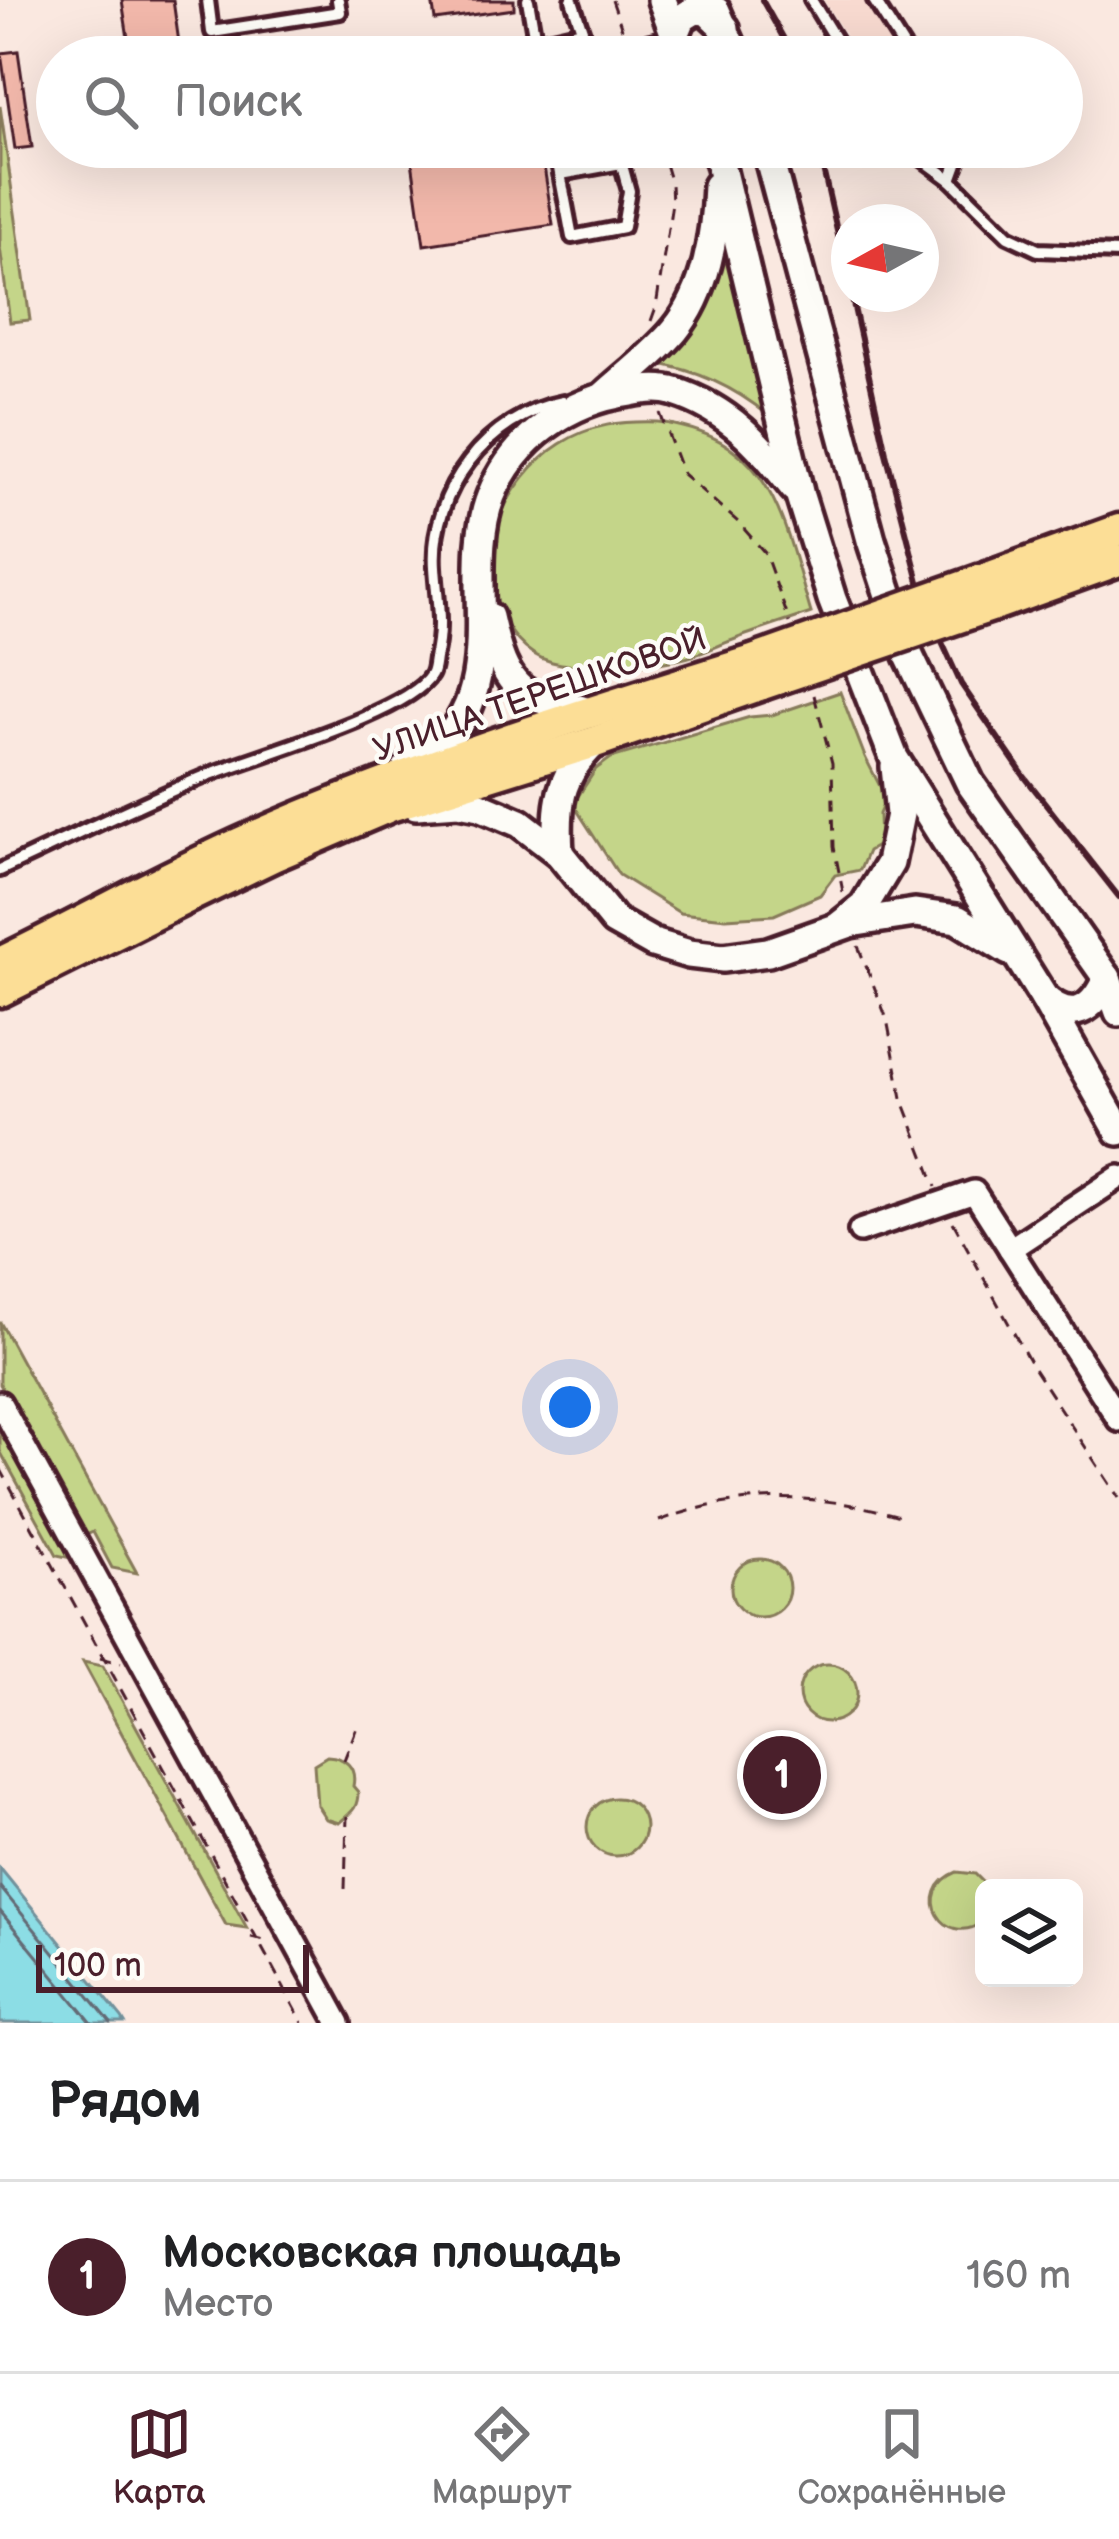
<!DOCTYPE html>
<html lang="ru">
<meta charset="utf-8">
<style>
:root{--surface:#fff;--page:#f6f6f6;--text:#202124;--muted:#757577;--line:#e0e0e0;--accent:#4a1f2b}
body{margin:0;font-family:"Balsamiq Sans",sans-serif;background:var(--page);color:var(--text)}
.controls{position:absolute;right:36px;bottom:36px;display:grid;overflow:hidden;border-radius:18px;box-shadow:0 12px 48px #0002}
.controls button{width:108px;height:108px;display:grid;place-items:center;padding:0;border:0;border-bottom:3px solid var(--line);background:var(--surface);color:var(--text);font:60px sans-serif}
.compass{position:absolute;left:831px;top:204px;width:108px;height:108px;border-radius:50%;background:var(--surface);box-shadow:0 12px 48px #0002;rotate:262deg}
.scale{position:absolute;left:36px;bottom:30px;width:273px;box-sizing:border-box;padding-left:12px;border:6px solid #4a1f2b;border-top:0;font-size:33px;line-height:42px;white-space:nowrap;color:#4a1f2b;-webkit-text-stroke:9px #fdfcf7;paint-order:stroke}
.you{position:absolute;left:570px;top:1407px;width:42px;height:42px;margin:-30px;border:9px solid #fff;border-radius:50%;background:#1a73e8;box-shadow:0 0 0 18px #1a73e833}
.badge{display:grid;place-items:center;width:78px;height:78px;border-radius:50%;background:var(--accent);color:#fff;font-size:39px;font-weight:700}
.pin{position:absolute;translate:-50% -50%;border:6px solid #fff;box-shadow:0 3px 12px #0006}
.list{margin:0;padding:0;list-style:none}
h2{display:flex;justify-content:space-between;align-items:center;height:156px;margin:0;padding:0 48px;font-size:51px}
h2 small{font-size:39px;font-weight:400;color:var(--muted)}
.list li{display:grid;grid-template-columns:78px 1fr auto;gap:36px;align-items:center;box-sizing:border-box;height:192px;padding:0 48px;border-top:3px solid var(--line)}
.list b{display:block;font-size:45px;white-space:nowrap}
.list p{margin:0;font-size:39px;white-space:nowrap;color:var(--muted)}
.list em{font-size:39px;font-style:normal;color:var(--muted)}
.icon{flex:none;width:66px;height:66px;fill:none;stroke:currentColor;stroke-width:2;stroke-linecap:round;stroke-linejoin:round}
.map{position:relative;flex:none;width:1119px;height:2023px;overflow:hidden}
.search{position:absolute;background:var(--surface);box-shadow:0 12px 48px #0002;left:36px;right:36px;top:36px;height:132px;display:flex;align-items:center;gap:30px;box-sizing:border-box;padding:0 42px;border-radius:66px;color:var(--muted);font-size:45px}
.sheet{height:348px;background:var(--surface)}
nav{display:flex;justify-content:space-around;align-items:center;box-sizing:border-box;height:168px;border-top:3px solid var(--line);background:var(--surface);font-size:33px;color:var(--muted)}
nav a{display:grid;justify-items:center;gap:6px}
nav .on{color:var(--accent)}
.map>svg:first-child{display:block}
.built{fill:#f8dad0}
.green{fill:#c4d589;stroke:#877a5a;stroke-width:3}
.water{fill:#8cdde5;stroke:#72919b;stroke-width:3}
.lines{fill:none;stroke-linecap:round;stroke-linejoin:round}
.shore{stroke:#646b75;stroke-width:3}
.building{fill:#f2b8ab;stroke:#4a1f2b;stroke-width:3}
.lane-casing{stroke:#4a1f2b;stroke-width:20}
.street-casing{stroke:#4a1f2b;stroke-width:30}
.secondary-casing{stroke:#4a1f2b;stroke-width:36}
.primary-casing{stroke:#4a1f2b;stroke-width:39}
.path{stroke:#4a1f2b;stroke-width:3;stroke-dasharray:12 9;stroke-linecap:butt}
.lane{stroke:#fdfcf7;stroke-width:10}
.street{stroke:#fdfcf7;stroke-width:21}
.secondary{stroke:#fdfcf7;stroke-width:27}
.primary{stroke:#fcde96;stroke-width:30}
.rail{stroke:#4a1f2b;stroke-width:6}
.primary-bridge-casing{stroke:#4a1f2b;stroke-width:39;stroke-linecap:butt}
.primary-bridge{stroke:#fcde96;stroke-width:30}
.labels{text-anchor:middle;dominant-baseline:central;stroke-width:9;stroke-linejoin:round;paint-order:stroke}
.street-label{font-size:33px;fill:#4a1f2b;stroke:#fdfcf7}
</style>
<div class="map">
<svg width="1119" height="2023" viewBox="0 0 1119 2023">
<rect width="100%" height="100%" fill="#fae8e0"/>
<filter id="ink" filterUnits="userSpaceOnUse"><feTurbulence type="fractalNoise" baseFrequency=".00833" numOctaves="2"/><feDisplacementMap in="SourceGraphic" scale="24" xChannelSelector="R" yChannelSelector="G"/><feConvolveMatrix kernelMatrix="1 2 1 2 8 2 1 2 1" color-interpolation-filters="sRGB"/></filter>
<g filter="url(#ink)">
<polygon class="built" points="824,0 865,0 900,57 859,57"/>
<g class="green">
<polygon points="0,106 30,320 10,322 0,247"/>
<path d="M723 222 768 415C734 387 698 370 654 363Z"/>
<path d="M657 422C773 437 782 517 811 613 785 622 758 630 733 640 716 646 698 656 681 659 650 666 582 670 552 662 497 648 482 569 498 522 509 492 533 461 560 444 591 424 622 421 657 422Z"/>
<polygon points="840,692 865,757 886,798 879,814 880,844 868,851 860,870 835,875 820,895 774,915 726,918 680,913 619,875 573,804 596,769 611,758 750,717 772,715"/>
<polygon points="0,1322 137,1573 112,1568 93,1532 84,1536 0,1384"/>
<polygon points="0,1417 76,1559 57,1555 0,1451"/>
<circle cx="760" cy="1588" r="29"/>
<polygon points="83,1662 103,1666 247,1928 226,1925"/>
<circle cx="828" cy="1693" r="29"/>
<path d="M327 1756C345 1757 357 1767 353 1786L358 1792C358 1809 351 1812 339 1823L326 1819 317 1805 314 1764Z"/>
<circle cx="616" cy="1827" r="29"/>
<path d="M957 1872 975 1874 989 1888H984V1921C944 1951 910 1891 957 1872Z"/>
</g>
<polygon class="water" points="0,1868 122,2018 125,2023 0,2023"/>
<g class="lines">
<g class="shore">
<polyline points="0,1887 111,2023"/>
<polyline points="0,1911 92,2023"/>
</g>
</g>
<g class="building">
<polygon points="122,0 173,0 181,57 131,57"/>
<polygon points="432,0 514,0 514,9 435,20"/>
<polygon points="18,51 32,147 15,149 1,53"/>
<polygon points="410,147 541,147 553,225 424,245"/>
</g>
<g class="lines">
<g class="lane-casing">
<g id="lane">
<polyline points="208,0 212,32 340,12 338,0"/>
<polyline points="528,0 538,57"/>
<polyline points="572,0 591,57"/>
<polyline points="811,0 846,57"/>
<polyline points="874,0 910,57"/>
<polyline points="535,42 582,31"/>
<polyline points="590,56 671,36"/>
<polyline points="555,147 572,237 623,227 629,191 617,147"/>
<polyline points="906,147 951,180 1008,236 1038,250 1119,253"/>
<polyline points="561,174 621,163"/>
<polyline points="951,180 963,147"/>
<path d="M0 870C69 838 138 804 208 775 254 756 409 713 431 675 434 670 434 664 435 658 443 626 437 600 435 567 430 491 488 416 563 402"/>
</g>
</g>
<g class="street-casing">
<g id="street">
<polyline points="860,1231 974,1192 1119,1420"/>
<polyline points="1010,1249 1119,1177"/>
<polyline points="0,1403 339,2023"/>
</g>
</g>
<g class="secondary-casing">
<g id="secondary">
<polyline points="662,0 683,57"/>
<polyline points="716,11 736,57"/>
<polyline points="675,35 682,18 695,10 707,11 725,28"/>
<polyline points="716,147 800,496 832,599 894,758 1044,998 1119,1131"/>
<polyline points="766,147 871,540 909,656 970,783 1107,978 1119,1012"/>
<path d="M605 395C628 374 655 354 675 330 707 291 715 235 717 186"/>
<path d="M489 617C495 644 503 682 530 695 546 703 572 706 589 712"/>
<path d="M406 769C418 760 432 752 443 742 509 681 461 571 491 496 514 438 569 400 630 392 645 389 661 387 675 392 729 409 761 446 794 488"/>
<polyline points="416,805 458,802 480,806 520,823 559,853 614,921 653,943 689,954 723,958 768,952 850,923 915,913 957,919 1009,951"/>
<path d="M559 853C556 805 558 777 595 742"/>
<polyline points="840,925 864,906 890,863 900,814 895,767"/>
<path d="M1044 998C1072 1023 1093 1011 1107 978"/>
</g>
</g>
<g class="primary-casing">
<g id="primary">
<polyline points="982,580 1119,530"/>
<polyline points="991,606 1119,560"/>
<path d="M0 963C85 922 167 875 254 837 415 766 585 713 753 661"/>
<polyline points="0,991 186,898 273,856 390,806 595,742 762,684"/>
</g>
</g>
<g class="path">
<polyline points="612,0 622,29"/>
<polyline points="651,321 656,307 672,203 671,184 660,147"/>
<polyline points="660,413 683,474 738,522 765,553 790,623"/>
<polyline points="814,695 832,763 834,847 843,892"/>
<polyline points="858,946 887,1019 902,1098 936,1187"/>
<polyline points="953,1222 1032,1366 1119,1498"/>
<polyline points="0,1468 303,2023"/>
<path d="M659 1521C741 1490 823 1493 906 1518"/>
<polyline points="100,1658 121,1663"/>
<polyline points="344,1760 359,1722"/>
<polyline points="345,1889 347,1816"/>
<polyline points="251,1937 269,1941"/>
</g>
<use href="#lane" class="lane"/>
<use href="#street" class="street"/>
<use href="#secondary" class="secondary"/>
<use href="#primary" class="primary"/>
<g class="rail">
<polyline points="762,0 794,57"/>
<polyline points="818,147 849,284"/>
<polyline points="851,294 886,453 925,605 961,684 1024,776 1119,897"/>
</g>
<g class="primary-bridge-casing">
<g id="primary-bridge">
<polyline points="753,661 982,580"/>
<polyline points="762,684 991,606"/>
</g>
</g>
<use href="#primary-bridge" class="primary-bridge"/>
</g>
</g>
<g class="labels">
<g class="street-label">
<text transform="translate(540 695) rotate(-19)">УЛИЦА ТЕРЕШКОВОЙ</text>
</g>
</g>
</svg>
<div class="controls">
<button><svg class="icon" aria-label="layers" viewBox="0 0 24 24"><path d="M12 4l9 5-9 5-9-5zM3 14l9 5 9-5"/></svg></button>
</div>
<svg class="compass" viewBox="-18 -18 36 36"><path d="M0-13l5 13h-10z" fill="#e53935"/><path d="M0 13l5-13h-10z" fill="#757577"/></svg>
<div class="scale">100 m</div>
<div class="you"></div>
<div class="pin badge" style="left:782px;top:1775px">1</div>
<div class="search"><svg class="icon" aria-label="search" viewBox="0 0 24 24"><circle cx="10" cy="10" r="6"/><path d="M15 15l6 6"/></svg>Поиск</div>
</div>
<section class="sheet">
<h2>Рядом<small></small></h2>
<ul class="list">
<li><span class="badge">1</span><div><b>Московская площадь</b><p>Место</p></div><em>160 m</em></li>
</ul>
</section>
<nav>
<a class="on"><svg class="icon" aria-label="map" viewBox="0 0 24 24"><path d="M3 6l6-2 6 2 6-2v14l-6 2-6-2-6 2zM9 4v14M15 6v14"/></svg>Карта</a>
<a><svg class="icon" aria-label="directions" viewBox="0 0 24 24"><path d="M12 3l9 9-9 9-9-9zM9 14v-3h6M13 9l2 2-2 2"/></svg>Маршрут</a>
<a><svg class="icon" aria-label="saved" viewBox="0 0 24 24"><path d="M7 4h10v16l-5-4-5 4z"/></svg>Сохранённые</a>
</nav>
